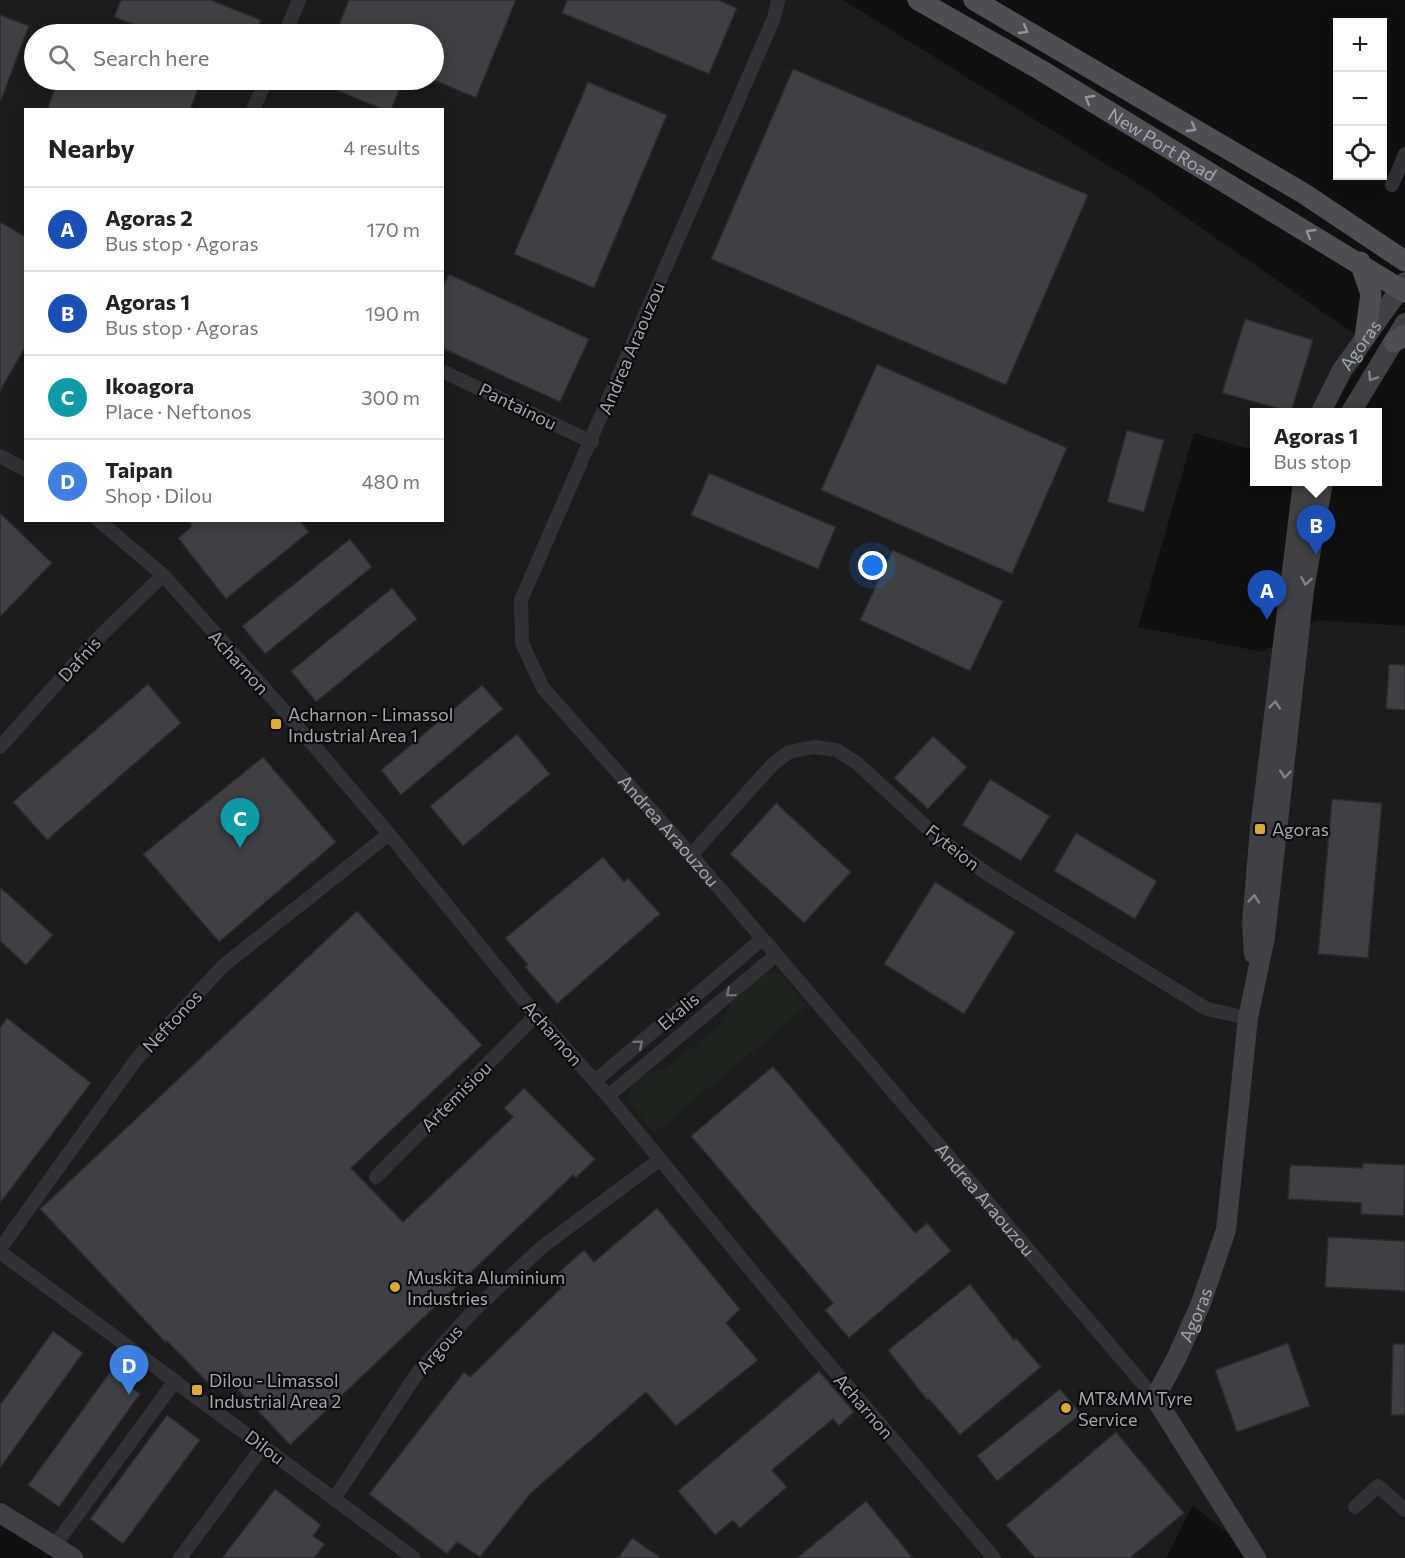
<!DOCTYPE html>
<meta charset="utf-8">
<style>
:root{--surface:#fff;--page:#f6f6f6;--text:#222;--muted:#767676;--line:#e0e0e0;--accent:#765e2d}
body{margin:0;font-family:Commissioner,sans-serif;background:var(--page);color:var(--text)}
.controls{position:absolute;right:18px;top:18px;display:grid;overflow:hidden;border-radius:0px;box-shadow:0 3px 15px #0003}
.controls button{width:54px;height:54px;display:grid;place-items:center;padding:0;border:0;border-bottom:2px solid var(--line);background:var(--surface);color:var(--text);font:30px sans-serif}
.you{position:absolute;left:873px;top:566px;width:21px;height:21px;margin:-15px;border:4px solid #fff;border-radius:50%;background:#1a73e8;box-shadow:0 0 0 9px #1a73e833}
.badge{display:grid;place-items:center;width:39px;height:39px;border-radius:50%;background:var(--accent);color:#fff;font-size:20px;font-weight:700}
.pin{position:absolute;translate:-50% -50px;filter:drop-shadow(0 2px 3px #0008)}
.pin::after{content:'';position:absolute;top:32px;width:21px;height:18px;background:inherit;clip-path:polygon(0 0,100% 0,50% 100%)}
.popup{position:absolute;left:1250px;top:408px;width:132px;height:78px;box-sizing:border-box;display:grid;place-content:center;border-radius:0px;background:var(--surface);filter:drop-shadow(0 2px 4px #0005);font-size:20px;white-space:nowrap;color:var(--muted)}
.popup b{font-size:22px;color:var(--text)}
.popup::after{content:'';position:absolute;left:50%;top:100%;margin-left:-12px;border:12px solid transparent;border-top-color:var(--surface)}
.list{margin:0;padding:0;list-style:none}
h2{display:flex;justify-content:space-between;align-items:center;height:78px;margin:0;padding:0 24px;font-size:26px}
h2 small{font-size:20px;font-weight:400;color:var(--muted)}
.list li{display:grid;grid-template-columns:39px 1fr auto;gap:18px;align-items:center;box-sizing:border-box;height:84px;padding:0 24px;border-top:2px solid var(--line)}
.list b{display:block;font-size:22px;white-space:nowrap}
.list p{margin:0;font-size:20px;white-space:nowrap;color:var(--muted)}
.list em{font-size:20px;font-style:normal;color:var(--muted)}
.icon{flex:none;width:33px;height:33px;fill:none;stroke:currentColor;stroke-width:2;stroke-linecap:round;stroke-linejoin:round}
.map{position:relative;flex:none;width:1405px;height:1558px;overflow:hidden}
.search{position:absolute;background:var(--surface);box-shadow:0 3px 15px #0003;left:24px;top:24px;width:420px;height:66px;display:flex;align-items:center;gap:15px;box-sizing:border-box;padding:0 21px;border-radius:33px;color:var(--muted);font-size:22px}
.panel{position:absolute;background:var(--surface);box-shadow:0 3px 15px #0003;left:24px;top:108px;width:420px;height:414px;border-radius:0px}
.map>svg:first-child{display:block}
.built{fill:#1c1c1e;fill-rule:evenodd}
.green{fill:#1d231d}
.building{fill:#3f4044;stroke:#2a2a2d;stroke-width:1.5}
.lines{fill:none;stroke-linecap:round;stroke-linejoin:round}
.street{stroke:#313235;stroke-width:14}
.secondary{stroke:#3f4145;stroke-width:20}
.primary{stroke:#4d4f54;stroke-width:21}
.oneway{stroke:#91959e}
.oneway2{stroke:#7f838b}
.oneway3{stroke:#6f7279}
.poi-dot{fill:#dda73b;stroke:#0b0b0c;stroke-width:2}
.labels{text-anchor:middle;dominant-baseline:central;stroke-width:4.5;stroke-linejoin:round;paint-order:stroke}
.street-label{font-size:18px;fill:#a2a7b0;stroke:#0b0b0c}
.poi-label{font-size:18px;fill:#a2a7b0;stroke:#0b0b0c;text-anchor:start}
</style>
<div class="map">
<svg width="1405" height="1558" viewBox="0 0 1405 1558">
<rect width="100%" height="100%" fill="#101011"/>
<path class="built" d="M0 0H843L1138 184 1372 346 1330 412H1254V450L1194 433 1138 627 1262 652 1316 620 1405 626V1558H1257L1193 1505 1166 1558H83L58 1538 0 1502ZM34 34H434V80H34ZM26 110H442V520H26Z"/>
<polygon class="green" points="780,973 807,1006 655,1133 628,1102 630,1087 637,1077 667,1068 722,1022 731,1002 763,974"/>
<g class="building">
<polygon points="121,0 211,0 261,20 255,34 158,34 114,17"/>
<polygon points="349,0 516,0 476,98 434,80 434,34 335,34"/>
<polygon points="567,0 718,0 737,8 709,74 562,13"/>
<polygon points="0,15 29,26 1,100 0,100"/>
<polygon points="793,69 1088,195 1006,385 711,259"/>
<polygon points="58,80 201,80 190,110 47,110"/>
<polygon points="312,80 403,80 391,110 384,110"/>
<polygon points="588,82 667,115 594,288 514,254"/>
<polygon points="0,222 26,237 26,346 0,391"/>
<polygon points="449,274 589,339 560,402 442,348 442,288"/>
<polygon points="1245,319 1313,340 1291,412 1222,393"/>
<polygon points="877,364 1067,448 1012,574 821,490"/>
<polygon points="1127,430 1164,440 1144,512 1107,502"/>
<polygon points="709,473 836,527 818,569 691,515"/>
<polygon points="0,513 52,563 0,617"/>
<polygon points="188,520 300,520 309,532 226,599 178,538 192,526"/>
<polygon points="350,539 372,567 265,654 242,626"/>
<polygon points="893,550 1003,601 970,671 860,620"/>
<polygon points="392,588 417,619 316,702 291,671"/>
<polygon points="1389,664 1405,665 1405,710 1386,709"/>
<polygon points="148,684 181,723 47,840 13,802"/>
<polygon points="482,685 503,709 401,795 381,770"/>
<polygon points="517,734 550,774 463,846 430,806"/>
<polygon points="933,736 967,767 928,809 894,778"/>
<polygon points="263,757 336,842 219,942 143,854"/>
<polygon points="990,779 1050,816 1021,861 962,825"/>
<polygon points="1332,799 1382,803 1368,958 1318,954"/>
<polygon points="776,803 851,872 804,923 730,854"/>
<polygon points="1076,833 1157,881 1135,919 1054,871"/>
<polygon points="603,857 624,882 628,878 660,914 557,1004 525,967 528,965 505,938"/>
<polygon points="935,882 1015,932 964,1014 884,964"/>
<polygon points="0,887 53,935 26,965 0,941"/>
<polygon points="357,911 482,1045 351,1168 403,1222 513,1117 504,1108 524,1088 595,1159 576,1178 573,1175 290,1445 225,1376 213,1388 167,1341 165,1342 40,1209"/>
<polygon points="7,1018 91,1083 0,1203 0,1028"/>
<polygon points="773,1066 915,1233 927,1223 951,1251 849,1338 825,1310 833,1303 691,1136"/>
<polygon points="1363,1163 1405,1165 1404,1216 1361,1214 1361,1203 1288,1199 1290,1165 1362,1168"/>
<polygon points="657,1208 740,1309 726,1323 758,1360 676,1426 646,1392 531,1493 480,1557 457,1542 447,1554 369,1494 464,1372 470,1377 561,1288 552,1278 584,1250 594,1262"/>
<polygon points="1328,1237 1405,1241 1405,1291 1325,1287"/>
<polygon points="970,1284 1014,1340 1016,1338 1041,1367 960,1435 929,1399 927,1400 888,1350"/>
<polygon points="53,1331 83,1353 0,1468 0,1405"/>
<polygon points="1288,1343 1310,1406 1237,1432 1215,1370"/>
<polygon points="1393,1344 1405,1344 1405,1415 1391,1415"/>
<polygon points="819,1371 854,1412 839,1426 833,1419 772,1470 787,1487 740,1528 733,1520 715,1535 678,1491"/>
<polygon points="110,1372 140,1394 59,1507 28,1485"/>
<polygon points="1060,1389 1081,1414 997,1481 977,1456"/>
<polygon points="167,1415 200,1440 123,1544 90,1519"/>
<polygon points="1116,1432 1184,1513 1130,1558 1035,1558 1006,1525"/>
<polygon points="275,1489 321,1525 313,1536 325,1544 314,1558 222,1558"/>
<polygon points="866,1501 913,1558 797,1558"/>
<polygon points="632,1538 661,1558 618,1558"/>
</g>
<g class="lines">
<g class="street">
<path id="s1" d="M778 0 774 18 521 600 522 643 543 688 691 855 1155 1398"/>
<polyline points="285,34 299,0"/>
<polyline points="253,110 266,80"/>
<polyline points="1392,185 1405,154"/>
<polyline points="442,371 592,442"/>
<polyline points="0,456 26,470"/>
<polyline points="98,520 163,575 287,714 389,834 536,1015 608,1096 810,1342 994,1558"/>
<polyline points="0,747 93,643 163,575"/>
<polyline points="691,855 773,764 789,752 814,747 836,750 857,763 937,837 989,875 1207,1009 1248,1018"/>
<polyline points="595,1081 761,940"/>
<polyline points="608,1096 775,956"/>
<polyline points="376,1177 536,1015"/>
<polyline points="0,1249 135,1061 223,966 389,834"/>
<polyline points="0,1252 414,1558"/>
<polyline points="334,1499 418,1372 475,1309 542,1247 659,1160"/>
<polyline points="1355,1507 1378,1486 1405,1510"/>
<polyline points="55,1545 175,1381"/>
<polyline points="180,1558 263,1446"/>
</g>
<g class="secondary">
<path id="s2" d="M1321 412 1342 370 1405 282"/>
<polyline points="1351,412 1405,323"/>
<polyline points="1254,954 1252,923 1260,829 1303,482"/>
<polyline points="0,1513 73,1558"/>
<path id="s3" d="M1256 1558 1155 1398 1177 1357 1201 1303 1226 1230 1248 1018 1265 937 1304 590 1323 482"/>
</g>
<g class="primary">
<path id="s4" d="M918 0 1039 69 1405 292"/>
<polyline points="974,0 1303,193 1405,261"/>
<polyline points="1360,262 1371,294 1365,337"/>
<polyline points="1394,342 1405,335"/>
</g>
</g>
<defs><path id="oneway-chevron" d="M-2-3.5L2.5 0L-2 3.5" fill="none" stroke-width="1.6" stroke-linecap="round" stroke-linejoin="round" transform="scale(1.5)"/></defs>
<g class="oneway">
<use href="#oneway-chevron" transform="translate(1024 30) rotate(30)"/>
<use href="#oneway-chevron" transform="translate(1089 99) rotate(-149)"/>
<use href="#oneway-chevron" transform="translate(1192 128) rotate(30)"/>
<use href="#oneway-chevron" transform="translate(1310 233) rotate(-149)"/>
</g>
<g class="oneway2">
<use href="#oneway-chevron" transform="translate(1372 377) rotate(123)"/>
<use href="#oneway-chevron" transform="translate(1306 581) rotate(99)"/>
<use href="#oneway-chevron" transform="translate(1275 705) rotate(-84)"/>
<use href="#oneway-chevron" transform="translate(1285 774) rotate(96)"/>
<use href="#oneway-chevron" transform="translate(1254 899) rotate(-85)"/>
</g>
<g class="oneway3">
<use href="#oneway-chevron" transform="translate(730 993) rotate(140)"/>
<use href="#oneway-chevron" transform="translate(639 1044) rotate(-40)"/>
</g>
<g class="poi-dot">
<rect x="270" y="718" width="12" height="12" rx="3"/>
<rect x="1254" y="823" width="12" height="12" rx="3"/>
<circle cx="395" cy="1287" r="6"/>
<rect x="191" y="1384" width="12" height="12" rx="3"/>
<circle cx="1066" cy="1408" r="6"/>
</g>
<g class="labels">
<g class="street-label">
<text stroke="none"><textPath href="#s4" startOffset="284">New Port Road</textPath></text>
<text stroke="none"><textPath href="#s2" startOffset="78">Agoras</textPath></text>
<text transform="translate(631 348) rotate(-67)">Andrea Araouzou</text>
<text transform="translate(518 406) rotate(26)">Pantainou</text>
<text transform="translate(79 659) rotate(-48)">Dafnis</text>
<text transform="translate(239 662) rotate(48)">Acharnon</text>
<text stroke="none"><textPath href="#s1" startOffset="936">Andrea Araouzou</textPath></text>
<text transform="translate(953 847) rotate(38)">Fyteion</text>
<text transform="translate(678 1011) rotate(-40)">Ekalis</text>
<text transform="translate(172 1021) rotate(-47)">Neftonos</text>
<text transform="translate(553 1033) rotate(49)">Acharnon</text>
<text transform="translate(456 1096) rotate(-45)">Artemisiou</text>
<text stroke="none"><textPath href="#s1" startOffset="1422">Andrea Araouzou</textPath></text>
<text stroke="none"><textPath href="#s3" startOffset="282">Agoras</textPath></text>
<text transform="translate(439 1349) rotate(-48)">Argous</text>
<text transform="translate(864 1406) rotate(49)">Acharnon</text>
<text transform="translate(265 1447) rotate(37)">Dilou</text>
</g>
<g class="poi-label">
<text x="288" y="714">Acharnon - Limassol<tspan x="288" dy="21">Industrial Area 1</tspan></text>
<text x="1272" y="829">Agoras</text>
<text x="407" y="1277">Muskita Aluminium<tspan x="407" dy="21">Industries</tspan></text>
<text x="209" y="1380">Dilou - Limassol<tspan x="209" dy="21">Industrial Area 2</tspan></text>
<text x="1078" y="1398">MT&amp;MM Tyre<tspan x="1078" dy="21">Service</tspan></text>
</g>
</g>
</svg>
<div class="controls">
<button>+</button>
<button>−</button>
<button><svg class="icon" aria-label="locate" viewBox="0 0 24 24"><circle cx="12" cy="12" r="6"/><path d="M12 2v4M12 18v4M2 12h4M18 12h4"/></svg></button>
</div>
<div class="you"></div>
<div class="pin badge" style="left:1267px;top:620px;background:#1a4fb4">A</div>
<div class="pin badge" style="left:1316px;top:555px;background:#1a4fb4">B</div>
<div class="popup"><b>Agoras 1</b>Bus stop</div>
<div class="pin badge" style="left:240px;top:848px;background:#0f9aa8">C</div>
<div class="pin badge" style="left:129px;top:1395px;background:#3f7fe0">D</div>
<div class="search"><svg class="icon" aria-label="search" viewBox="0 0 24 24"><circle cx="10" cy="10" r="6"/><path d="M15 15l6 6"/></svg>Search here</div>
<section class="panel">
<h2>Nearby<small>4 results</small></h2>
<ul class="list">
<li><span class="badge" style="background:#1a4fb4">A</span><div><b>Agoras 2</b><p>Bus stop · Agoras</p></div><em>170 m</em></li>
<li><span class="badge" style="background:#1a4fb4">B</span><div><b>Agoras 1</b><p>Bus stop · Agoras</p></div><em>190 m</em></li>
<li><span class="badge" style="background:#0f9aa8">C</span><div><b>Ikoagora</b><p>Place · Neftonos</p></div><em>300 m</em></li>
<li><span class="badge" style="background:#3f7fe0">D</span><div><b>Taipan</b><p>Shop · Dilou</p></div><em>480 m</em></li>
</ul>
</section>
</div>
